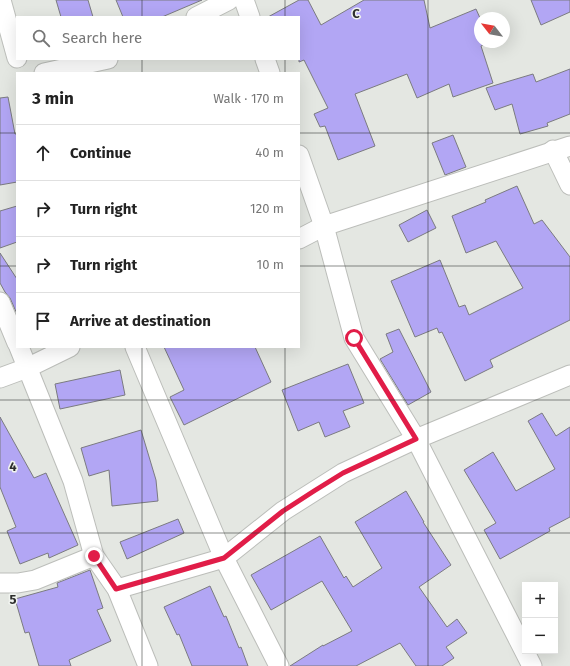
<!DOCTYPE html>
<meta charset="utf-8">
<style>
:root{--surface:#fff;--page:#f2f2f2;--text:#222;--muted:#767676;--line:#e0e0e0}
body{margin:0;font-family:"Fira Sans",sans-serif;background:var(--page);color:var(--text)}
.controls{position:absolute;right:12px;bottom:12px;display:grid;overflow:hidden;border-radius:0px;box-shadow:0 4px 16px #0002}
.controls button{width:36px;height:36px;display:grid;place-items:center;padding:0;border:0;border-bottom:1px solid var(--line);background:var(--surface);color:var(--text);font:20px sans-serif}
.compass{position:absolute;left:474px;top:12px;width:36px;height:36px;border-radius:50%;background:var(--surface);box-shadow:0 4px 16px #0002;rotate:301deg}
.stop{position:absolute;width:12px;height:12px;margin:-9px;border:3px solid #e11d48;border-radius:50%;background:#fff}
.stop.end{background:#e11d48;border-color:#fff;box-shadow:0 1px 4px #0008}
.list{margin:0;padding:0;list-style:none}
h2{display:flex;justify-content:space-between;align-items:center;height:52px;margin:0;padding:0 16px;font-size:17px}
h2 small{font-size:13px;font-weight:400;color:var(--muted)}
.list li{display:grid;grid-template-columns:26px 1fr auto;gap:12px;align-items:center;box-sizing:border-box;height:56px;padding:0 16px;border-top:1px solid var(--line)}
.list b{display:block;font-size:15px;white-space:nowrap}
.list em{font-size:13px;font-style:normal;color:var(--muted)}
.icon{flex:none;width:22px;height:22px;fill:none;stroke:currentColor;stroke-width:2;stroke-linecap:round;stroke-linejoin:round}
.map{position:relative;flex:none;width:570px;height:666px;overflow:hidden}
.search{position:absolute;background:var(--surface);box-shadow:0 4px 16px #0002;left:16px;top:16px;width:284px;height:44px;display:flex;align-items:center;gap:10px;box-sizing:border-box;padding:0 14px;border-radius:0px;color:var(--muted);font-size:15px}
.panel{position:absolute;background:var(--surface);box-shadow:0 4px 16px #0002;left:16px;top:72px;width:284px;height:276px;border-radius:0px}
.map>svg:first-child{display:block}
.building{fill:#b2a6f4;stroke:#7b7b80}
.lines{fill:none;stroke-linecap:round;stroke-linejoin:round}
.minor-casing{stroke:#bcbeba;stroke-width:21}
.minor{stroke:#fff;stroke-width:19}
.route{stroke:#e11d48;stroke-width:5}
.grid{fill:none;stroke:#2e2f2d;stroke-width:1;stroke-opacity:0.55}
.grid-label{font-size:13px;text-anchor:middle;font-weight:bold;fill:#2e2f2d;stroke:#f1f4f0;stroke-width:3;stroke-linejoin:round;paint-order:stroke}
</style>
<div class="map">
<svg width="570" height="666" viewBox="0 0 570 666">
<rect width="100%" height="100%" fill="#e4e7e2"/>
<g class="building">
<polygon points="56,0 88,0 93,17 61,17"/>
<polygon points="116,0 202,0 162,17 123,17"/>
<polygon points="299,0 308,0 321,25 364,0 424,0 430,28 476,9 480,18 480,42 490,42 481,46 493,83 453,97 449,84 417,98 407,74 355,94 375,146 338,160 325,126 320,127 314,114 328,108 304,60 299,62 299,17 268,17"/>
<polygon points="531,0 570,0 570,12 541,25"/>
<polygon points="570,69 570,114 547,123 548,126 520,134 512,104 495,110 486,88 533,74 536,82"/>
<polygon points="8,97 15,134 17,134 17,182 0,185 0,98"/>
<polygon points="453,135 466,167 445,175 432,143"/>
<polygon points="517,186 534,224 542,220 570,257 570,320 490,360 493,367 465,381 442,332 439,333 437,328 415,337 391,281 440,260 459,307 465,305 469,315 523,288 496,241 466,253 452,216 486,202 485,200"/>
<polygon points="17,206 17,242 0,248 0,211"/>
<polygon points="427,210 436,228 408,242 399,225"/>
<polygon points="0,253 17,279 17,314 10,298 5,292 0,283"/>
<polygon points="399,329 431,392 408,405 380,359 393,352 386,334"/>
<polygon points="164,347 255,347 271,382 184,425 170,397 184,390"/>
<polygon points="348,364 364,403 343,411 350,427 325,437 319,422 298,431 282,390"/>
<polygon points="120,370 125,395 60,409 55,384"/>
<polygon points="542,413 556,436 570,427 570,517 549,528 550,531 500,559 484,530 496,523 464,470 493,452 516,491 555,469 528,421"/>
<polygon points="0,417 34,478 46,473 78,545 49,558 48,553 20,564 7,531 16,527 0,487"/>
<polygon points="141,430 156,480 158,501 112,506 109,470 89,476 81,448"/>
<polygon points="406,491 424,522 423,522 451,565 419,587 447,627 457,619 467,633 446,647 454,658 442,666 416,666 400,643 356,666 290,666 323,645 323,646 352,631 322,581 271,610 251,575 320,536 344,578 346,576 353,587 382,568 355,522"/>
<polygon points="178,519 184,533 127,559 120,542"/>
<polygon points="90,570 103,608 97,610 111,641 69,660 71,666 39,666 29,632 25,633 15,599 58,587 57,583"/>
<polygon points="210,586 224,617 226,616 239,648 241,647 248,666 192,666 179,634 177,635 164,607"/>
</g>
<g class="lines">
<g class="minor-casing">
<g id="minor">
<polyline points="1,0 17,58"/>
<polyline points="244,0 250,17"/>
<polyline points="196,17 229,0"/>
<polyline points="265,59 270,73"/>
<polyline points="44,73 108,59"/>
<polyline points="553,150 570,185"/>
<polyline points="299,155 324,226 354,338 416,439 532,666"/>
<polyline points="299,239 324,226 570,146"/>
<polyline points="0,302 17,343"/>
<polyline points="19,347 73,481 94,556 117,589 148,666"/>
<polyline points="135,347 224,558 279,666"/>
<polyline points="0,378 27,368 70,347"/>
<polyline points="0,583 18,583 35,580 94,556"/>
<polyline points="117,589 224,558 283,511 343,473 416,439 570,375"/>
</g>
</g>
<use href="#minor" class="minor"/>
</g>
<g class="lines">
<polyline class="route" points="94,556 116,589 224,558 283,511 314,491 343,473 416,439 354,338"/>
</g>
<path class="grid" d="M142 0V17M285 0V17M428 0V666M142 59V73M285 59V73M0 133H17M299 133H570M0 266H17M299 266H570M142 347V666M285 347V666M0 400H570M0 533H570"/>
<g class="grid-label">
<text x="356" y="18">C</text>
<text x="13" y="471">4</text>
<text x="13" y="604">5</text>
</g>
</svg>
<div class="controls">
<button>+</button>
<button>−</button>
</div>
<svg class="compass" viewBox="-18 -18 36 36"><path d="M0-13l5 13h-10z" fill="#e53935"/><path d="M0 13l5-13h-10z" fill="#767676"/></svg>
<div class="stop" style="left:354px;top:338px"></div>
<div class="stop end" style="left:94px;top:556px"></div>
<div class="search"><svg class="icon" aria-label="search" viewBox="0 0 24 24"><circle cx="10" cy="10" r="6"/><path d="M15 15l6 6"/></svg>Search here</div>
<section class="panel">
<h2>3 min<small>Walk · 170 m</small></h2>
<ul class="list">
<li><svg class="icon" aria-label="ahead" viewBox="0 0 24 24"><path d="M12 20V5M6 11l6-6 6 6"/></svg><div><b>Continue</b></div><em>40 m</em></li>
<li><svg class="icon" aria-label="right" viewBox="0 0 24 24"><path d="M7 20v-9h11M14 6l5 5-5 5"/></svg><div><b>Turn right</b></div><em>120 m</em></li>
<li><svg class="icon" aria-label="right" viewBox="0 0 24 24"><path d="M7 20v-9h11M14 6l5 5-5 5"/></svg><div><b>Turn right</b></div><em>10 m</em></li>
<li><svg class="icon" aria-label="arrive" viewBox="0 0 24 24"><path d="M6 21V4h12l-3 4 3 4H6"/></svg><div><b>Arrive at destination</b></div></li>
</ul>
</section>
</div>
